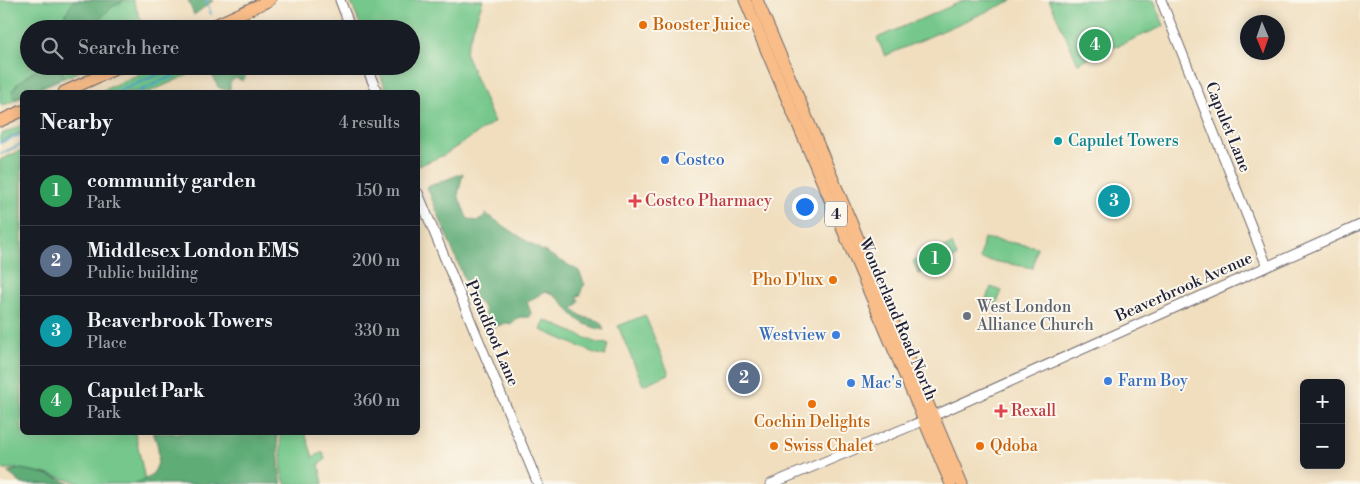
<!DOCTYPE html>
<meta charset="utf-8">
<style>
:root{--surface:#171b24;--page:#242831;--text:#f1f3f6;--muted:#9ea1a6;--line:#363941;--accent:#1f6fb2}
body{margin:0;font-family:"Libre Bodoni",serif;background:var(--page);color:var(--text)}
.controls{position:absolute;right:15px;bottom:15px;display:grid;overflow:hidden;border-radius:8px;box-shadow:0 2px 12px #0003}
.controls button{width:45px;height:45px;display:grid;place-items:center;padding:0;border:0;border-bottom:1px solid var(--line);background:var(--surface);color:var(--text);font:25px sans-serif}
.compass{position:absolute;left:1240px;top:15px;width:45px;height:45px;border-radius:50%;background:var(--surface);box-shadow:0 2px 12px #0003;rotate:178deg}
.you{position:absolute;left:804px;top:206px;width:18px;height:18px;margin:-12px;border:4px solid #fff;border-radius:50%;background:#1a73e8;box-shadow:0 0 0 8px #1a73e833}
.badge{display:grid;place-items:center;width:32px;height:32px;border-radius:50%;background:var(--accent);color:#fff;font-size:16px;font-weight:700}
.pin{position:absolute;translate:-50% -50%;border:2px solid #fff;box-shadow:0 1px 5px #0006}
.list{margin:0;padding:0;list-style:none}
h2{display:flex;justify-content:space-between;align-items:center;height:65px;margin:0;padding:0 20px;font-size:21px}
h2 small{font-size:16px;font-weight:400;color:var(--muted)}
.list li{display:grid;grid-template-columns:32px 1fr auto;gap:15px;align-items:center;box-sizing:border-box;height:70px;padding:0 20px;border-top:1px solid var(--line)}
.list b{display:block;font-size:19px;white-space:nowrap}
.list p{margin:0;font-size:16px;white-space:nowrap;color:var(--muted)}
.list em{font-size:16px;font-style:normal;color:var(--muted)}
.icon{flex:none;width:28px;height:28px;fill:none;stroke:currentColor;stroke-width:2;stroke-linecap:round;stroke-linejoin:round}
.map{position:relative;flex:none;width:1360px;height:484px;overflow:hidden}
.search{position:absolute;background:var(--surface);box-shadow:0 2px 12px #0003;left:20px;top:20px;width:400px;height:55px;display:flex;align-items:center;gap:12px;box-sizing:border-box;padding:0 18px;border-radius:28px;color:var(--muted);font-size:19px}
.panel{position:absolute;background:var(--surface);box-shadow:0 2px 12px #0003;left:20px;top:90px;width:400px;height:345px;border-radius:8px}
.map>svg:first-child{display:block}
.green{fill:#74c78b;stroke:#4b7463}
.forest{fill:#5fac77;stroke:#406759}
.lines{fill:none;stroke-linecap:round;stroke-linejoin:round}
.stream{stroke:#4da7cb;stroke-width:2}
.minor-casing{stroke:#6a6469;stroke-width:11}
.major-casing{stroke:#6a6469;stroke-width:13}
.minor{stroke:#fff;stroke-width:9}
.major{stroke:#f8bd89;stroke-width:11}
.food-dot{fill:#e8710a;stroke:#fbf7ec;stroke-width:2}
.culture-dot{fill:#0f9aa8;stroke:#fbf7ec;stroke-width:2}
.shop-dot{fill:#3f7fe0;stroke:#fbf7ec;stroke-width:2}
.health-dot{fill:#e0444e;stroke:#fbf7ec;stroke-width:2}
.worship-dot{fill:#6b7280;stroke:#fbf7ec;stroke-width:2}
.labels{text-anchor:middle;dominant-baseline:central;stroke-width:4;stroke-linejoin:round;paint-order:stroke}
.shield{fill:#fbf7ec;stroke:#636270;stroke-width:1}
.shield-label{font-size:15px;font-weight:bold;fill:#22223b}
.food-label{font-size:16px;fill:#c56008;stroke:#fbf7ec;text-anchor:start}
.street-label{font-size:16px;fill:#22223b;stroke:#fbf7ec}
.culture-label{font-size:16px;fill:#0d838f;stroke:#fbf7ec;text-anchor:start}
.shop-label{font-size:16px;fill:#366cbe;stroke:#fbf7ec;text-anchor:start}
.health-label{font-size:16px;fill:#be3a42;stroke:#fbf7ec;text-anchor:start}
.worship-label{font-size:16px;fill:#5b616d;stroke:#fbf7ec;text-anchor:start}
</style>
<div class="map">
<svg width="1360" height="484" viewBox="0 0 1360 484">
<rect width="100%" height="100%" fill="#fbf7ec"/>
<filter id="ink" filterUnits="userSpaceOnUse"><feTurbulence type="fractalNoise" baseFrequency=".02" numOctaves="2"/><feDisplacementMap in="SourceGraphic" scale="10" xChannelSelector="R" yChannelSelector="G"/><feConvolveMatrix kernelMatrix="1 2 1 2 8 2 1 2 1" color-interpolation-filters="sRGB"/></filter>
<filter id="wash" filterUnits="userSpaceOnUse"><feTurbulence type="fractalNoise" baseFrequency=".0096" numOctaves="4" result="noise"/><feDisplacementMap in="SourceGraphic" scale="20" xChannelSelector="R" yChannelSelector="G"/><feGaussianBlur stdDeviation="1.12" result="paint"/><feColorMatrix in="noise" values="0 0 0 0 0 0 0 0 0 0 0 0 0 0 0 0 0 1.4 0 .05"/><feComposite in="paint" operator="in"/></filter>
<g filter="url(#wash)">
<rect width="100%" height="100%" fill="#f0debe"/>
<g class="green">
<polygon points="0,0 133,0 144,29 29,29 29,66 91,66 32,92 22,92 22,97 2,106 0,102"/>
<polygon points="350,0 483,0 465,52 494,122 444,155 418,166 418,92 387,92 377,66 411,66 411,29 362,29"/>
<polygon points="965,0 1013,0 885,56 877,38"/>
<polygon points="1049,0 1154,0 1164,26 1078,63"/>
<polygon points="157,66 208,66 149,92 99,92"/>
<polygon points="22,125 22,132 0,142 0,135"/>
<polygon points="22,150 22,432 135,433 145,480 131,484 83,484 43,473 20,469 0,469 0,160"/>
<polygon points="984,238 1037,247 1033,268 980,259"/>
<polygon points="952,244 957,257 919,274 913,261"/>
<polygon points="991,287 1002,291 996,305 985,301"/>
<polygon points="645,315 669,374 643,385 618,326"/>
<polygon points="545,320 597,343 608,344 605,356 594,353 541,330"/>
<polygon points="280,433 305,433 313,457 323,452 325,460 319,464 323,484 285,484 282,474"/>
</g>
<g class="forest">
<polygon points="74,0 125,0 112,7 89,29 57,29"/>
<polygon points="188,0 214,0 194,15"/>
<polygon points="41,66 63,66 61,70 64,76 27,92 22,92 22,95 14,99 12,92 17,84"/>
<polygon points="216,66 237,66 246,74 243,81 236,78 230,82 230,89 225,90 218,87 212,74"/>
<path d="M463 173 458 195 467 218 475 221 480 220 486 214 531 244 579 271 585 285 582 288 581 295 577 296 579 301 577 305 573 308C585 322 588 316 601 322L604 330C594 328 582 324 575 317 563 305 563 299 546 291L527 302 531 313 530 317C521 318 517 315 512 324L506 323 491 328 486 318 484 308 470 293 427 187Z"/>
<path d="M153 433H277L280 475 282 484H131C136 482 142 481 146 479 163 469 160 447 153 433Z"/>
<path d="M20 469C38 472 54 475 70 484H22L7 472Z"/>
</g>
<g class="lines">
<g class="stream">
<polyline points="206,0 211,14"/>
<polyline points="117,92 178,66"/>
<polyline points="137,92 195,66"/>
<polyline points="0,143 22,134"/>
<polyline points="0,154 22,144"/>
</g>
</g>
</g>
<g filter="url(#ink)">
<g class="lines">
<g class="minor-casing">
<g id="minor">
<polyline points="340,0 351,29"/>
<polyline points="1161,0 1267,266"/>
<polyline points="366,66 377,92"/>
<polyline points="418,193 538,484"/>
<polyline points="771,484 913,425 1360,225"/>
</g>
</g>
<g class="major-casing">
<g id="major">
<polyline points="745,0 951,484"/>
<polyline points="757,0 962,484"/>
<polyline points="206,29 270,0"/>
<polyline points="64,92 122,66"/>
<polyline points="0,121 22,111"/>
</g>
</g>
<use href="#minor" class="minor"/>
<use href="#major" class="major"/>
</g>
</g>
<g class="food-dot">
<circle cx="643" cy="25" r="5"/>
<circle cx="833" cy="280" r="5"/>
<circle cx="812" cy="404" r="5"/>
<circle cx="774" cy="446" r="5"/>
<circle cx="980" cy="446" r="5"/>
</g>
<circle class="culture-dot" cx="1058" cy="141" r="5"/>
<g class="shop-dot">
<circle cx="665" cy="160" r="5"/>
<circle cx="836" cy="335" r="5"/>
<circle cx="1108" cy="381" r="5"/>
<circle cx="851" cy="383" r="5"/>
</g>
<g class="health-dot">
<path d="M632.5 193.5h5v5h5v5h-5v5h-5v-5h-5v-5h5z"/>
<path d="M998.5 403.5h5v5h5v5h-5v5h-5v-5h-5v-5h5z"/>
</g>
<circle class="worship-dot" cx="967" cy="316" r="5"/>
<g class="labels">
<rect class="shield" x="825" y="201.5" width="22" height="25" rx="4"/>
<g class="shield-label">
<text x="836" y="214">4</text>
</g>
<g class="food-label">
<text x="653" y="25">Booster Juice</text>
<text x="823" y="280" text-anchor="end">Pho D'lux</text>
<text x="812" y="422" text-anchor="middle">Cochin Delights</text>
<text x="784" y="446">Swiss Chalet</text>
<text x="990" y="446">Qdoba</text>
</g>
<g class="street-label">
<text transform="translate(1228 127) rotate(68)">Capulet Lane</text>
<text transform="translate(1184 287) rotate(-24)">Beaverbrook Avenue</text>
<text transform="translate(898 319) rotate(67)">Wonderland Road North</text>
<text transform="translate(492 333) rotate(67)">Proudfoot Lane</text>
</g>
<g class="culture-label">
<text x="1068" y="141">Capulet Towers</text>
</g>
<g class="shop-label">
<text x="675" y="160">Costco</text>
<text x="826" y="335" text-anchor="end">Westview</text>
<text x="1118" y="381">Farm Boy</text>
<text x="861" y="383">Mac's</text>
</g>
<g class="health-label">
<text x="645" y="201">Costco Pharmacy</text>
<text x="1011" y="411">Rexall</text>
</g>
<g class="worship-label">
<text x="977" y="307">West London<tspan x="977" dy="18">Alliance Church</tspan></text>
</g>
</g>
</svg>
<div class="controls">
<button>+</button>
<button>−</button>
</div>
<svg class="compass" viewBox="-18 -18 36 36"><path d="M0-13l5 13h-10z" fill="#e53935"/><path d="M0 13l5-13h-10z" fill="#9ea1a6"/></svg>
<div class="you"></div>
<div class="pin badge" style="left:935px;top:259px;background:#2e9e5b">1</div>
<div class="pin badge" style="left:744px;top:378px;background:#5c6f8a">2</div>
<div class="pin badge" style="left:1114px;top:201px;background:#0f9aa8">3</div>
<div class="pin badge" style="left:1095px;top:45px;background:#2e9e5b">4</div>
<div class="search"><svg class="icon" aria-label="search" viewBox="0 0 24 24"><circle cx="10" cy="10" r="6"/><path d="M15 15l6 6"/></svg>Search here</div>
<section class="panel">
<h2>Nearby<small>4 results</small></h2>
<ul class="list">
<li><span class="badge" style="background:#2e9e5b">1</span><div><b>community garden</b><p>Park</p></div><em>150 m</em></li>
<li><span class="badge" style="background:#5c6f8a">2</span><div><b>Middlesex London EMS</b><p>Public building</p></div><em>200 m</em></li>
<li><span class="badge" style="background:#0f9aa8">3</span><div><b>Beaverbrook Towers</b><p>Place</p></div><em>330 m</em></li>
<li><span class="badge" style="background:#2e9e5b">4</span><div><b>Capulet Park</b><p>Park</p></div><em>360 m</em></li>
</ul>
</section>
</div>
